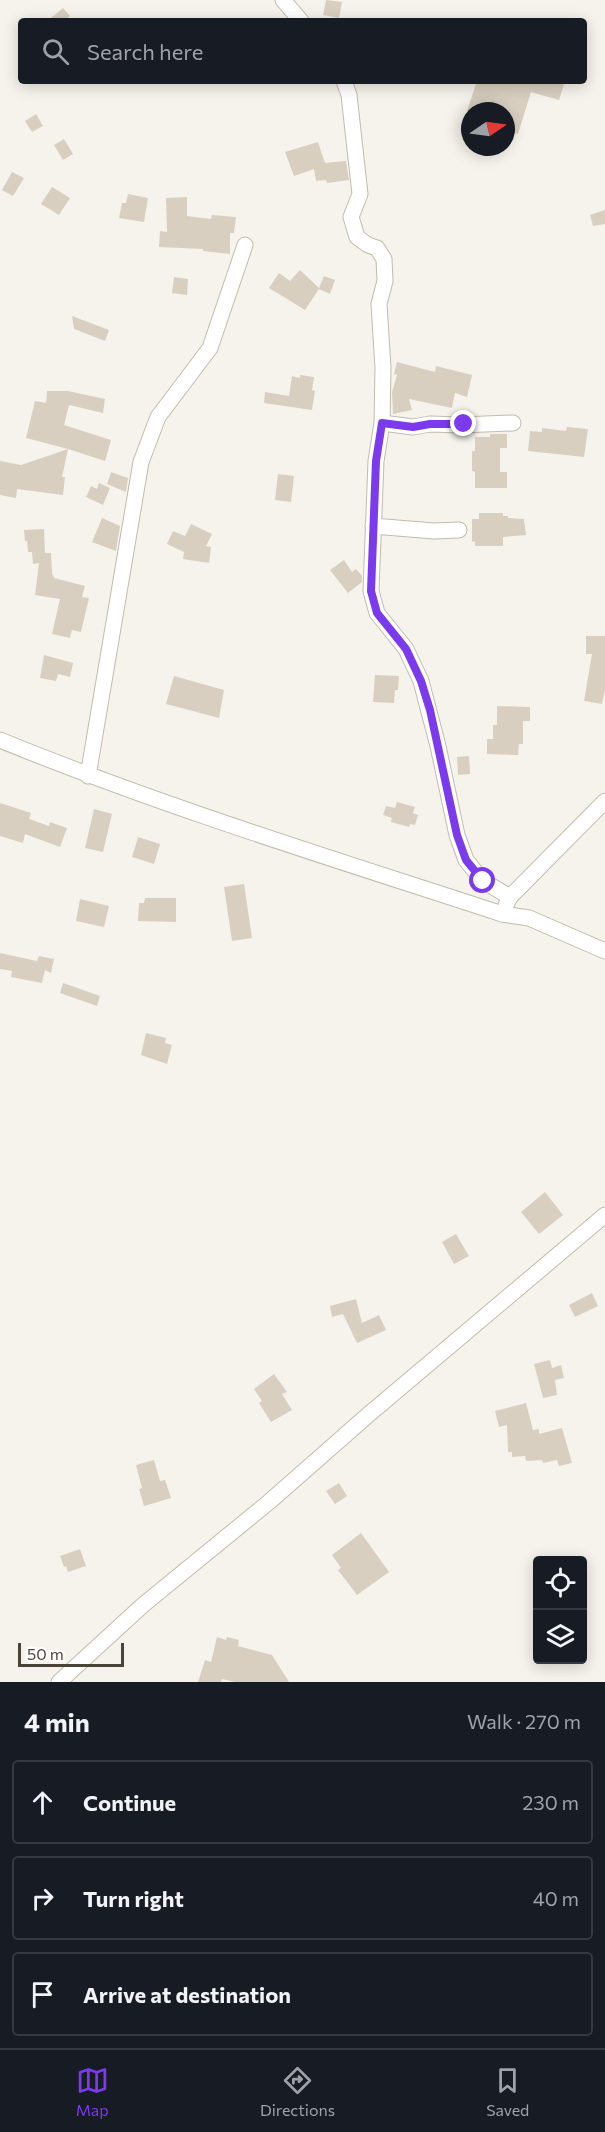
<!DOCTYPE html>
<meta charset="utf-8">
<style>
:root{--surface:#171b24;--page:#20242c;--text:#f1f3f6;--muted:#9ea1a6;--line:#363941;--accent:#7c3aed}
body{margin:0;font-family:Commissioner,sans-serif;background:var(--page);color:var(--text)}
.controls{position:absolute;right:18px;bottom:18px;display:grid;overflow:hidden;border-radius:6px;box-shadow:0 3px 15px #0003}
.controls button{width:54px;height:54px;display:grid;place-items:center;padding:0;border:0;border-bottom:2px solid var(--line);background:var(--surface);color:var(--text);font:30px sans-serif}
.compass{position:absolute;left:461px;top:102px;width:54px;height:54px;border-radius:50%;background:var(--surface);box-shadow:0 3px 15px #0003;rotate:77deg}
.scale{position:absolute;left:18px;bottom:15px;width:106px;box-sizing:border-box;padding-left:6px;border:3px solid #4b4439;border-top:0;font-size:16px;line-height:21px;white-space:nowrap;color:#4b4439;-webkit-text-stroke:4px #fff;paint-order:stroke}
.stop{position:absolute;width:18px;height:18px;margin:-14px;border:4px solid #7c3aed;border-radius:50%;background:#fff}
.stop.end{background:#7c3aed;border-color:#fff;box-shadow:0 2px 6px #0008}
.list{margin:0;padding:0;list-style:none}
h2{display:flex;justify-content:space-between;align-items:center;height:78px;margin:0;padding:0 24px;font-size:26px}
h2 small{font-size:20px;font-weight:400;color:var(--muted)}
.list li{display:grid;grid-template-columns:39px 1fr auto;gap:18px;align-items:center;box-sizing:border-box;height:84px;margin:0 12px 12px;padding:0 12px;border:2px solid var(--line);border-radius:6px}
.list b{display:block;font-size:22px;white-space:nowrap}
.list em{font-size:20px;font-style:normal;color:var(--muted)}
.icon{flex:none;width:33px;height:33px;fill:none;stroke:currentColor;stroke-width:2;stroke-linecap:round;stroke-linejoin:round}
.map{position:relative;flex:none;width:605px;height:1682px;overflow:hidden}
.search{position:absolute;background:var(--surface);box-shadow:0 3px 15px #0003;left:18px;right:18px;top:18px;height:66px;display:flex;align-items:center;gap:15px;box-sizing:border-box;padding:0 21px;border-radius:6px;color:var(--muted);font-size:22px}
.sheet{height:366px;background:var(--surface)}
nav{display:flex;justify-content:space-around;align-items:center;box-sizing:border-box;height:84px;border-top:2px solid var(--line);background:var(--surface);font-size:16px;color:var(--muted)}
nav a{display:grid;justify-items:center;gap:3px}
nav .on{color:var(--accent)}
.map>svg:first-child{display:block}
.building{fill:#d8cfc1}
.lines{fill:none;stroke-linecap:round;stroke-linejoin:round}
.minor-casing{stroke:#c2bbae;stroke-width:17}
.minor{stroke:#fff;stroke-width:15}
.route{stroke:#7c3aed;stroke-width:8}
</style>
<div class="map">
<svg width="605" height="1682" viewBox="0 0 605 1682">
<rect width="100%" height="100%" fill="#f6f3ec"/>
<g class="building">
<polygon points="326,0 342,2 339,18 323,15"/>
<polygon points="63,8 70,16 64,21 47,21"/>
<polygon points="477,81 565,81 559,100 531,92 518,134 506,130 506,111 467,111"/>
<polygon points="36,114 43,126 32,132 25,121"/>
<polygon points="64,139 73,154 63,160 54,145"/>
<polygon points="318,142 325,163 346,161 349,180 327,183 326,180 316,181 314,169 294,176 285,152"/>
<polygon points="12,172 24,178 13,196 2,190"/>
<polygon points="52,187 70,198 59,215 41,204"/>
<polygon points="128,194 148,198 144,222 119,218 122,203 126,203"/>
<polygon points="187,197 187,216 211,219 212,215 236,217 234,233 230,233 230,254 203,251 203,249 159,247 160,231 167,232 166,198"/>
<polygon points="605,210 605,224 593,226 590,215"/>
<polygon points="300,270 319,288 324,276 335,280 330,294 319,289 305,310 269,288 279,273 290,281"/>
<polygon points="174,277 188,279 187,295 172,293"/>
<polygon points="72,316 109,330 105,341 74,329"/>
<polygon points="397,362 435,372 436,366 472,375 467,397 455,393 452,408 409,399 412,410 393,414 392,392 397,375 394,374"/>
<polygon points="300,375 314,377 312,390 315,391 312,410 264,403 265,392 289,396 292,376 300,378"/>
<polygon points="47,391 68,391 105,399 103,413 69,405 64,425 111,440 105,461 68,449 62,477 65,477 63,495 17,489 16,498 0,495 0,461 21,465 68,449 26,438 35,401 46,403"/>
<polygon points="567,427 588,429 584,457 528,451 530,431 542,432 542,428 566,431"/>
<polygon points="490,434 507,434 507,448 500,448 500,472 507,472 507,488 475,488 475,472 472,471 472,451 475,451 475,437 490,437"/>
<polygon points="111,472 128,478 126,492 107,484"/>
<polygon points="278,474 294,476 291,502 275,500"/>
<polygon points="99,483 110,488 103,505 86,497 91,486 97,489"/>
<polygon points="479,513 503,513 503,516 508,516 508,518 524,519 526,535 503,537 503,546 475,546 475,541 472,542 472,519 479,519"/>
<polygon points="102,518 120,526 116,551 92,542"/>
<polygon points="191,524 212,534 206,546 211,547 209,563 183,559 184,552 167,544 173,531 185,536"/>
<polygon points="44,529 45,553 51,553 52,573 54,578 85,586 82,597 89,598 81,632 72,630 70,638 52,634 60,599 35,595 39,563 33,564 32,552 28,552 27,541 25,541 24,530"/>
<polygon points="344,560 352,572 356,569 362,576 362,582 348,593 330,570"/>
<polygon points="586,636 605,636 605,690 602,704 584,701 592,654 586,654"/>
<polygon points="44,655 73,663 70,677 58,674 56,681 40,678"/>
<polygon points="375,675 399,676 398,690 395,690 394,703 373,702"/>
<polygon points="174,676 224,690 219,718 166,704"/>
<polygon points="497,706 530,707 530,721 523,721 523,744 519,744 518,755 487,754 487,739 493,739 493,725 497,725"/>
<polygon points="469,756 470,774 458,775 457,757"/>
<polygon points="397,802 415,807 413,813 418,815 415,825 410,824 409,827 391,822 392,818 383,815 386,806 395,808"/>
<polygon points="0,803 31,813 29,819 49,826 50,822 67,828 60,847 25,834 23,843 0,836"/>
<polygon points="94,809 112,814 103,852 85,848"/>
<polygon points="138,837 160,844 154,864 132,857"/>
<polygon points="244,884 252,938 232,941 224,887"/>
<polygon points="145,898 176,898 176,922 138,921 139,903 144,903"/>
<polygon points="80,899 109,906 104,927 76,921"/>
<polygon points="0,953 37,961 39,956 54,959 51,973 45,970 42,983 11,977 12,971 0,969"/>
<polygon points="63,983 100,996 97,1006 60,993"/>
<polygon points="146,1033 166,1038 165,1043 172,1045 167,1064 141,1055"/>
<polygon points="545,1192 563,1215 539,1234 521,1212"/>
<polygon points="456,1234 469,1256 454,1264 442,1242"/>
<polygon points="592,1293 598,1306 575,1317 569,1305"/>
<polygon points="356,1299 362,1323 379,1315 386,1330 357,1343 343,1314 332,1317 330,1306"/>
<polygon points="550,1360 552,1368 561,1365 564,1378 555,1380 557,1395 543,1398 534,1364"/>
<polygon points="274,1374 287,1392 282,1394 292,1410 271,1422 259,1403 262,1401 254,1389"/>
<polygon points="526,1403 533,1430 539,1429 539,1434 562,1428 572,1463 559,1466 557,1460 543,1463 542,1460 526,1461 525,1456 512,1457 512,1452 508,1452 507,1425 499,1427 495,1411"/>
<polygon points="154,1460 160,1481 165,1480 171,1498 144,1506 139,1489 142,1488 136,1465"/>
<polygon points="339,1483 347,1496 335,1504 326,1491"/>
<polygon points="361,1533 389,1572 357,1595 338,1570 341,1568 332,1555"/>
<polygon points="80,1549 86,1566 68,1572 66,1566 64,1567 60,1556"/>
<polygon points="217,1637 226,1640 227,1637 239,1640 238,1646 272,1655 289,1682 235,1682 222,1679 221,1682 198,1682 205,1660 211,1662"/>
</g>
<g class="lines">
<g class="minor-casing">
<g id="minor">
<polyline points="283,0 301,21"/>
<polyline points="344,81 349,95 360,194 351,217 357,237 368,245 377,248 384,259 385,281 379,304 383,368 382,423 376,461 371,591 377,613 406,649 421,681 438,746 457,835 466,860 483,881 510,897"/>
<polyline points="382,423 413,427 430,424 461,425 513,423"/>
<polyline points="373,526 434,531 459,530"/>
<path d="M0 740C164 807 334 859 502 914L529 918 605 951"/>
<polyline points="88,776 141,462 158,417 210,348 245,245"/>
<polyline points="506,905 510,897 605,801"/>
<polyline points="59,1682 143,1605 269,1502 368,1415 605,1215"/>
</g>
</g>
<use href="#minor" class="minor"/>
</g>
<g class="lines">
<polyline class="route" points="464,424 430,424 413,427 382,423 376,461 371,591 377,613 406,649 421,681 430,710 457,835 466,860 483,881"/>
</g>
</svg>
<div class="controls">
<button><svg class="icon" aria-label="locate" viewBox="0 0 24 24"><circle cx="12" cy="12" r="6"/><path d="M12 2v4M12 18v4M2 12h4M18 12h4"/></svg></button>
<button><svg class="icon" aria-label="layers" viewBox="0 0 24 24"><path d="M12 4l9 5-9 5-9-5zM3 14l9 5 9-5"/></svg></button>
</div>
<svg class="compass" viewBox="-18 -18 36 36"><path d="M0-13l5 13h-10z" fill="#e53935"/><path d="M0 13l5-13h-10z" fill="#9ea1a6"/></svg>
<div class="scale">50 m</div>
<div class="stop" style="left:483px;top:881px"></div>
<div class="stop end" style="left:464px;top:424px"></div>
<div class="search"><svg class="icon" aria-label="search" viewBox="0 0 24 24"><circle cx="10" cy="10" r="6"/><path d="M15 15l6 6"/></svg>Search here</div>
</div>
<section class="sheet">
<h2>4 min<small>Walk · 270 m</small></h2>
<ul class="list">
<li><svg class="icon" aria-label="ahead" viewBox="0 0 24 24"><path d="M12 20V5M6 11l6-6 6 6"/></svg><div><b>Continue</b></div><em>230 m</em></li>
<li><svg class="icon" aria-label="right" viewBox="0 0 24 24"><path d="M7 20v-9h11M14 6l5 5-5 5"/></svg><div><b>Turn right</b></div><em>40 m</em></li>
<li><svg class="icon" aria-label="arrive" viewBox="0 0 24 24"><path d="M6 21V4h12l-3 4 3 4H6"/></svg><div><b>Arrive at destination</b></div></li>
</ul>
</section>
<nav>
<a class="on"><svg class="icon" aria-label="map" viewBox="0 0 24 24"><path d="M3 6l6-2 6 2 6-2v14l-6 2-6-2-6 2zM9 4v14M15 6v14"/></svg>Map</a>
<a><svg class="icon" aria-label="directions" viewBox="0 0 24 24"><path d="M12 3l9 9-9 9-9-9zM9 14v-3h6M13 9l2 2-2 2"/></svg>Directions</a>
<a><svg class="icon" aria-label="saved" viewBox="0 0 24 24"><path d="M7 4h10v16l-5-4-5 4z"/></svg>Saved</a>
</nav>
